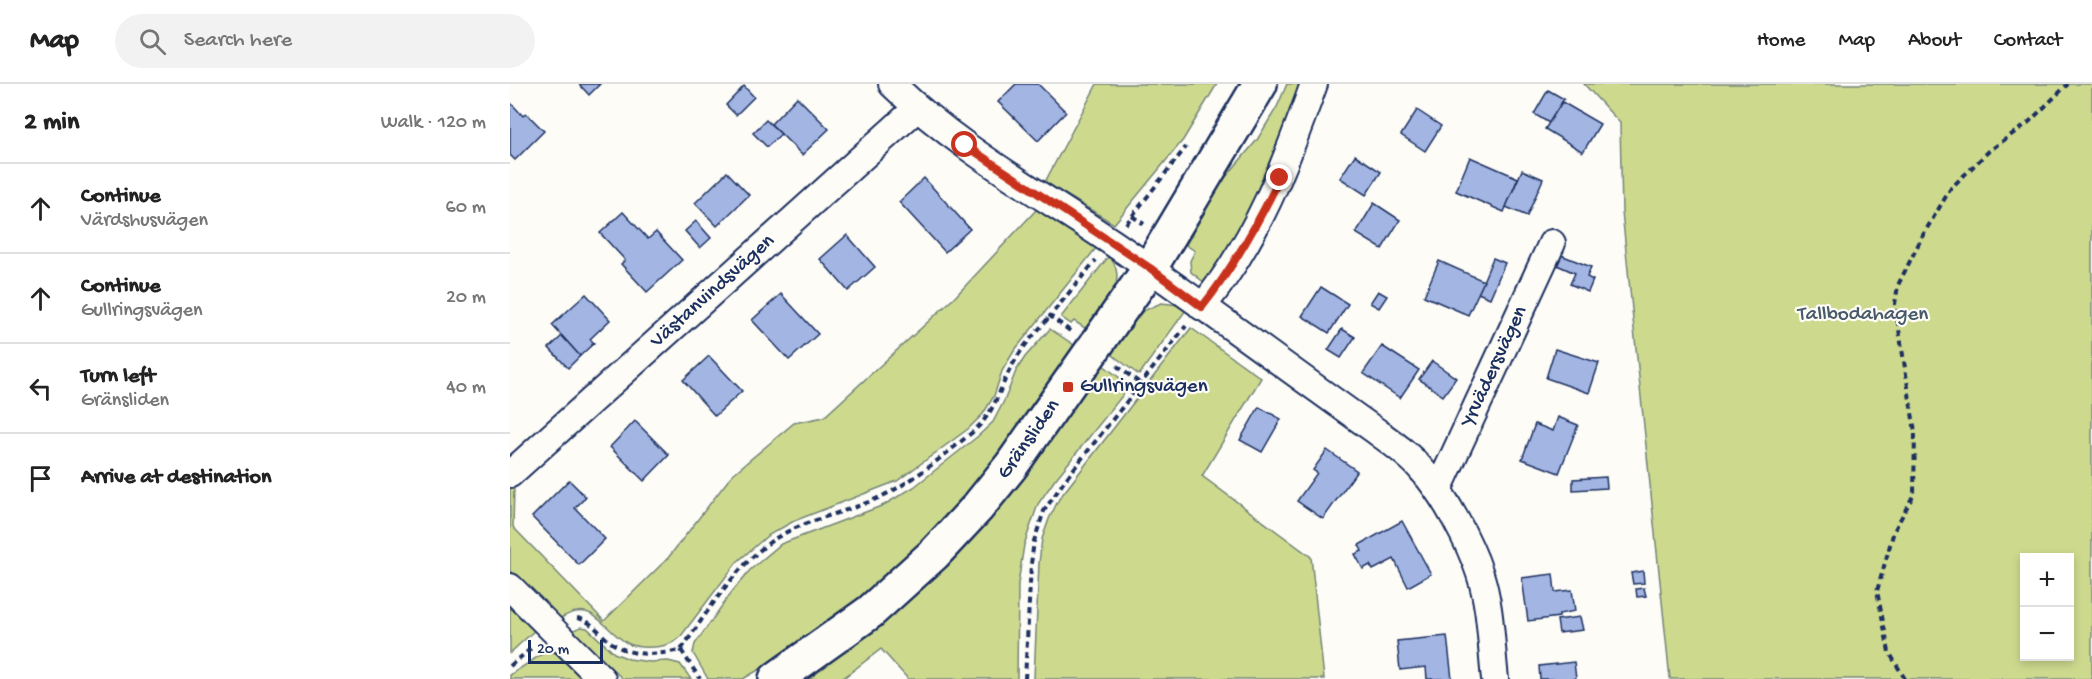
<!DOCTYPE html>
<meta charset="utf-8">
<style>
:root{--surface:#fff;--page:#f2f2f2;--text:#222;--muted:#767676;--line:#e0e0e0}
body{margin:0;font-family:"Gochi Hand",sans-serif;background:var(--page);color:var(--text)}
.controls{position:absolute;right:18px;bottom:18px;display:grid;overflow:hidden;border-radius:0px;box-shadow:0 3px 9px #0003}
.controls button{width:54px;height:54px;display:grid;place-items:center;padding:0;border:0;border-bottom:2px solid var(--line);background:var(--surface);color:var(--text);font:30px sans-serif}
.scale{position:absolute;left:18px;bottom:15px;width:75px;box-sizing:border-box;padding-left:6px;border:3px solid #1b2f5e;border-top:0;font-size:16px;line-height:21px;white-space:nowrap;color:#1b2f5e;-webkit-text-stroke:4px #fdfcf7;paint-order:stroke}
.stop{position:absolute;width:18px;height:18px;margin:-14px;border:4px solid #c8321e;border-radius:50%;background:#fff}
.stop.end{background:#c8321e;border-color:#fff;box-shadow:0 2px 6px #0008}
.list{margin:0;padding:0;list-style:none}
h2{display:flex;justify-content:space-between;align-items:center;height:78px;margin:0;padding:0 24px;font-size:26px}
h2 small{font-size:20px;font-weight:400;color:var(--muted)}
.list li{display:grid;grid-template-columns:39px 1fr auto;gap:18px;align-items:center;box-sizing:border-box;height:90px;padding:0 24px;border-top:2px solid var(--line)}
.list b{display:block;font-size:22px;white-space:nowrap}
.list p{margin:0;font-size:20px;white-space:nowrap;color:var(--muted)}
.list em{font-size:20px;font-style:normal;color:var(--muted)}
.icon{flex:none;width:33px;height:33px;fill:none;stroke:currentColor;stroke-width:2;stroke-linecap:round;stroke-linejoin:round}
.map{position:relative;flex:none;width:1582px;height:595px;overflow:hidden}
header{display:flex;align-items:center;gap:36px;box-sizing:border-box;height:84px;padding:0 30px;background:var(--surface);border-bottom:2px solid var(--line)}
header strong{font-size:28px}
nav{display:flex;gap:33px;margin-inline-start:auto;font-size:21px}
.search{width:420px;height:54px;background:var(--page);display:flex;align-items:center;gap:15px;box-sizing:border-box;padding:0 21px;border-radius:33px;color:var(--muted);font-size:22px}
main{display:flex}
aside{flex:1;background:var(--surface)}
.map>svg:first-child{display:block}
.green{fill:#cdda8e;stroke:#748476;stroke-width:1.5;fill-rule:evenodd}
.building{fill:#a2b5e3;stroke:#1b2f5e;stroke-width:1.5}
.lines{fill:none;stroke-linecap:round;stroke-linejoin:round}
.minor-casing{stroke:#1b2f5e;stroke-width:30}
.tertiary-casing{stroke:#1b2f5e;stroke-width:38}
.path{stroke:#1b2f5e;stroke-width:4;stroke-dasharray:6 4.5;stroke-linecap:butt}
.minor{stroke:#fdfcf7;stroke-width:26}
.tertiary{stroke:#fdfcf7;stroke-width:33}
.route{stroke:#c8321e;stroke-width:8}
.poi-dot{fill:#c8321e;stroke:#fdfcf7;stroke-width:2}
.labels{text-anchor:middle;dominant-baseline:central;stroke-width:4.5;stroke-linejoin:round;paint-order:stroke}
.street-label{font-size:21px;fill:#1b2f5e;stroke:#fdfcf7}
.park-label{font-size:21px;fill:#485a6a;stroke:#fdfcf7}
.poi-label{font-size:21px;fill:#1b2f5e;stroke:#fdfcf7;text-anchor:start}
</style>
<header>
<strong>Map</strong>
<div class="search"><svg class="icon" aria-label="search" viewBox="0 0 24 24"><circle cx="10" cy="10" r="6"/><path d="M15 15l6 6"/></svg>Search here</div>
<nav><a>Home</a><a>Map</a><a>About</a><a>Contact</a></nav>
</header>
<main>
<aside>
<h2>2 min<small>Walk · 120 m</small></h2>
<ul class="list">
<li><svg class="icon" aria-label="ahead" viewBox="0 0 24 24"><path d="M12 20V5M6 11l6-6 6 6"/></svg><div><b>Continue</b><p>Värdshusvägen</p></div><em>60 m</em></li>
<li><svg class="icon" aria-label="ahead" viewBox="0 0 24 24"><path d="M12 20V5M6 11l6-6 6 6"/></svg><div><b>Continue</b><p>Gullringsvägen</p></div><em>20 m</em></li>
<li><svg class="icon" aria-label="left" viewBox="0 0 24 24"><path d="M17 20v-9H6M10 6l-5 5 5 5"/></svg><div><b>Turn left</b><p>Gränsliden</p></div><em>40 m</em></li>
<li><svg class="icon" aria-label="arrive" viewBox="0 0 24 24"><path d="M6 21V4h12l-3 4 3 4H6"/></svg><div><b>Arrive at destination</b></div></li>
</ul>
</aside>
<div class="map">
<svg width="1582" height="595" viewBox="0 0 1582 595">
<rect width="100%" height="100%" fill="#fdfcf7"/>
<filter id="ink" filterUnits="userSpaceOnUse"><feTurbulence type="fractalNoise" baseFrequency=".0167" numOctaves="2"/><feDisplacementMap in="SourceGraphic" scale="12" xChannelSelector="R" yChannelSelector="G"/><feConvolveMatrix kernelMatrix="1 2 1 2 8 2 1 2 1" color-interpolation-filters="sRGB"/></filter>
<g filter="url(#ink)">
<g class="green">
<polygon points="587,0 707,0 673,56 604,140 535,98"/>
<polygon points="777,0 795,0 773,60 718,173 695,199 681,188 680,177 685,167 676,161 710,100 747,56 767,23"/>
<path d="M1074 0H1582V595H1160L1112 128 1110 39ZM1514 474H1560V572H1514Z"/>
<path d="M527 125 587 163 504 267 492 287 484 312 473 330 458 345 387 397 284 437 257 452 227 478 171 552C167 555 163 559 159 560 148 564 127 565 117 559 91 544 84 513 49 535L0 487V404L4 401 3 443 94 537 158 474 223 390 284 339 314 333 444 214Z"/>
<path d="M599 172C621 198 592 225 578 246L564 237 561 240 551 233Z"/>
<polygon points="651,219 669,221 676,226 629,291 596,266 633,227"/>
<polygon points="681,244 751,294 692,392 801,473 814,595 524,595 529,479 532,455 539,435 549,415"/>
<polygon points="540,245 567,263 454,419 360,510 301,555 233,595 198,595 183,569 185,560 221,509 240,486 271,460 374,421 404,403 467,353 483,338 495,315 506,287 515,273"/>
<path d="M593 281 620 302 544 397 528 420 514 461 508 500 507 595H398L371 565 332 595H299C356 551 411 505 461 453 485 428 511 403 528 372 534 361 537 349 542 338L549 343Z"/>
<polygon points="0,521 25,546 0,569"/>
<polygon points="71,543 77,544 104,569 119,575 140,578 158,577 170,580 181,595 113,595 61,547"/>
<polygon points="38,566 50,571 76,595 0,595 0,591"/>
</g>
<g class="building">
<polygon points="69,0 90,0 79,11"/>
<polygon points="506,0 528,0 556,28 528,57 488,18"/>
<polygon points="234,2 244,13 226,31 216,21"/>
<polygon points="1038,6 1054,15 1039,39 1024,30"/>
<polygon points="287,13 319,45 292,71 261,40"/>
<polygon points="0,18 13,32 16,29 34,47 5,76 0,71"/>
<polygon points="1052,18 1090,40 1073,68 1035,45"/>
<polygon points="907,26 931,42 915,67 891,51"/>
<polygon points="256,36 271,50 257,63 243,49"/>
<polygon points="845,71 871,88 856,111 830,94"/>
<polygon points="960,73 1008,94 994,128 946,107"/>
<polygon points="1012,86 1033,95 1017,132 996,123"/>
<polygon points="217,88 239,111 207,142 185,119"/>
<polygon points="414,94 460,145 435,168 389,118"/>
<polygon points="864,119 890,136 872,165 846,149"/>
<polygon points="113,128 138,155 146,148 172,176 137,208 111,180 115,176 90,149"/>
<polygon points="186,137 201,154 190,164 175,147"/>
<polygon points="337,151 365,183 338,207 310,175"/>
<polygon points="1051,171 1081,183 1077,193 1083,196 1078,208 1060,200 1065,189 1047,181"/>
<polygon points="983,174 995,179 980,214 968,209"/>
<polygon points="929,177 974,197 958,231 914,212"/>
<polygon points="811,203 838,220 819,249 792,232"/>
<polygon points="868,207 877,212 869,224 860,219"/>
<polygon points="76,210 100,236 80,255 84,259 70,272 42,241"/>
<polygon points="271,210 308,250 279,276 242,236"/>
<polygon points="832,245 845,253 831,274 818,266"/>
<polygon points="52,252 70,272 58,284 39,264"/>
<polygon points="872,262 909,286 890,314 853,289"/>
<polygon points="1045,265 1089,279 1079,309 1036,294"/>
<polygon points="199,272 232,307 205,332 173,296"/>
<polygon points="922,277 946,294 933,312 909,295"/>
<polygon points="749,323 771,335 752,368 730,356"/>
<polygon points="1048,333 1068,341 1049,389 1012,375 1025,340 1043,347"/>
<polygon points="125,337 159,371 134,397 100,363"/>
<polygon points="817,366 847,387 813,435 787,417 807,389 803,386"/>
<polygon points="1096,393 1097,404 1063,406 1063,395"/>
<polygon points="59,396 76,413 65,424 95,455 69,481 22,433"/>
<polygon points="892,437 921,490 898,503 884,475 863,486 860,481 853,485 845,470 852,467 849,461"/>
<polygon points="1133,487 1134,499 1123,500 1121,489"/>
<polygon points="1043,490 1045,508 1062,506 1065,527 1049,530 1049,533 1018,537 1012,494"/>
<polygon points="1134,504 1136,512 1127,513 1126,505"/>
<polygon points="1070,533 1073,546 1049,549 1047,536"/>
<polygon points="937,552 942,595 917,595 916,583 890,586 887,557"/>
<polygon points="1064,578 1066,595 1030,595 1029,582"/>
</g>
<g class="lines">
<g class="minor-casing">
<g id="minor">
<path d="M382 0C447 64 528 108 603 159 692 220 778 285 866 347 882 359 899 370 912 386 934 410 960 459 970 490 981 523 981 561 985 595"/>
<path d="M692 223C748 155 775 81 804 0"/>
<path id="s1" d="M0 390 407 24"/>
<path id="s2" d="M928 406 1042 159"/>
<polyline points="0,503 92,595"/>
</g>
</g>
<g class="tertiary-casing">
<g id="tertiary">
<path id="s3" d="M266 595 360 528 424 470 467 424 501 382 640 184 750 0"/>
</g>
</g>
<g class="path">
<polyline points="622,132 634,140"/>
<polyline points="616,140 676,63"/>
<polyline points="560,247 540,232 586,176"/>
<polyline points="607,282 631,300"/>
<path d="M67 534C81 536 88 548 98 556 120 574 144 571 171 566 198 527 222 487 260 458 288 438 330 430 361 417 398 402 428 376 459 351 488 328 488 303 506 275 515 259 529 246 540 232"/>
<polyline points="171,566 190,595"/>
<polyline points="0,582 24,562"/>
<polyline points="515,595 521,480 524,457 534,427 555,396 676,242"/>
<polyline points="1395,595 1379,568 1367,507 1384,447 1404,410 1405,348 1385,220 1388,201 1413,151 1441,104 1479,67 1519,38 1558,0"/>
</g>
<use href="#minor" class="minor"/>
<use href="#tertiary" class="tertiary"/>
</g>
</g>
<g class="lines" filter="url(#ink)">
<path class="route" d="M455 61 640 184 692 223C724 183 748 139 770 94"/>
</g>
<rect class="poi-dot" x="552" y="297" width="12" height="12" rx="3"/>
<g class="labels">
<g class="street-label">
<text stroke="none"><textPath href="#s1" startOffset="273">Västanvindsvägen</textPath></text>
<text stroke="none"><textPath href="#s2" startOffset="136">Yrvädersvägen</textPath></text>
<text stroke="none"><textPath href="#s3" startOffset="351">Gränsliden</textPath></text>
</g>
<g class="park-label">
<text x="1353" y="231">Tallbodahagen</text>
</g>
<g class="poi-label">
<text x="570" y="303">Gullringsvägen</text>
</g>
</g>
</svg>
<div class="controls">
<button>+</button>
<button>−</button>
</div>
<div class="scale">20 m</div>
<div class="stop" style="left:455px;top:61px"></div>
<div class="stop end" style="left:770px;top:94px"></div>
</div>
</main>
